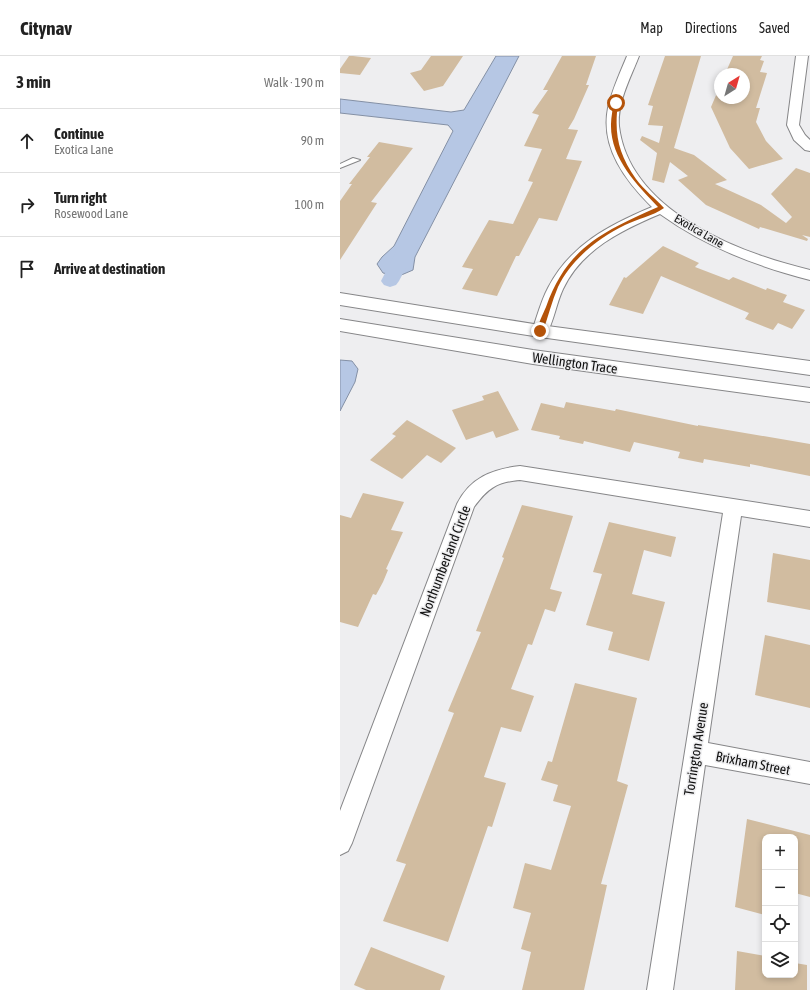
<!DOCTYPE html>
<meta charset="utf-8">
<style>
:root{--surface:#fff;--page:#f6f6f6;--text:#222;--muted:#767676;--line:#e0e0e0}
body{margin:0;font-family:"Asap Condensed",sans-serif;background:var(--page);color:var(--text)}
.controls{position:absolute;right:12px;bottom:12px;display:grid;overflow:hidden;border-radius:8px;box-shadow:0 2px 6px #0003}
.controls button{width:36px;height:36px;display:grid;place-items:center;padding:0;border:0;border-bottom:1px solid var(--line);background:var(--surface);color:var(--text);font:20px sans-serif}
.compass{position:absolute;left:374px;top:12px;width:36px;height:36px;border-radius:50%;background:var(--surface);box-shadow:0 2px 6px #0003;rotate:37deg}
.stop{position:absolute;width:12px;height:12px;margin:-9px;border:3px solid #b45309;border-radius:50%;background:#fff}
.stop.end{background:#b45309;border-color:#fff;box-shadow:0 1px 4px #0008}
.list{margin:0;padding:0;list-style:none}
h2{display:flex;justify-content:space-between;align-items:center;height:52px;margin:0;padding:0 16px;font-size:17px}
h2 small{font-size:13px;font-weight:400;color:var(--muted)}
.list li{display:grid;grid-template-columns:26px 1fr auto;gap:12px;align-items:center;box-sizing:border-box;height:64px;padding:0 16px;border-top:1px solid var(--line)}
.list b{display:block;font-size:15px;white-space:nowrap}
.list p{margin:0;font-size:13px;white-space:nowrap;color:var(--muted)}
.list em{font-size:13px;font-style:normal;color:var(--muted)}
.icon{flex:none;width:22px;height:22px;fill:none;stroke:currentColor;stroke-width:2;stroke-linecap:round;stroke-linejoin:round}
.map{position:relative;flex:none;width:470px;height:934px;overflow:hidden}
header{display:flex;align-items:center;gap:24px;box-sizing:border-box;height:56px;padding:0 20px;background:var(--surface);border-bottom:1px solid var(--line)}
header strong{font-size:19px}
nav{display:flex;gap:22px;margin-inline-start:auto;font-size:14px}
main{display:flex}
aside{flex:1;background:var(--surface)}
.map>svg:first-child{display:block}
.water{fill:#b6c7e4;stroke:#8490a5}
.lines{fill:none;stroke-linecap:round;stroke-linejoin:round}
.canal{fill:#b6c7e4;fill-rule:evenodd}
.building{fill:#d1bca0}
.service-casing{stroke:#868688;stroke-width:2}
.minor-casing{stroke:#868688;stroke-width:2}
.tertiary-casing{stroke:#868688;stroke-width:2}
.service{fill:#fff;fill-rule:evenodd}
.minor{fill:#fff;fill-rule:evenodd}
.tertiary{fill:#fff;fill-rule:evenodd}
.route{fill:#b45309}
.labels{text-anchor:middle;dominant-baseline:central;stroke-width:3;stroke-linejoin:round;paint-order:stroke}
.far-street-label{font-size:12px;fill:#111;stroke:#eeeef0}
.street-label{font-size:14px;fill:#111;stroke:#eeeef0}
</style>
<header>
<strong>Citynav</strong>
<nav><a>Map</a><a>Directions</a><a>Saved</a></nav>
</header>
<main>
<aside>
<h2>3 min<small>Walk · 190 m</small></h2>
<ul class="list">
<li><svg class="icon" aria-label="ahead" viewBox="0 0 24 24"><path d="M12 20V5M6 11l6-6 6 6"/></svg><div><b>Continue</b><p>Exotica Lane</p></div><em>90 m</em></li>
<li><svg class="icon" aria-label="right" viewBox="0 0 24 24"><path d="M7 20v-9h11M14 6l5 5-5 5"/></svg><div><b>Turn right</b><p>Rosewood Lane</p></div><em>100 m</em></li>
<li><svg class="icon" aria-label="arrive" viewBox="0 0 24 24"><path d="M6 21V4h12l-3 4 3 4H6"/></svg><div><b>Arrive at destination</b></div></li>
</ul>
</aside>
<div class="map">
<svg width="470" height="934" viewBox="0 0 470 934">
<rect width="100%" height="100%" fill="#eeeef0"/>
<g class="water">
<polygon points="156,0 179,0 75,201 73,214 59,220 43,217 37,208 42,201 54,190 113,75 108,69 0,57 0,43 111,56 124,54"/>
<polygon points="0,304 12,305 18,313 15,326 0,355"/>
</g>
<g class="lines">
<polygon class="canal" points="66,189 72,190 75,194 59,225 56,229 50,231 44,229 41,225 57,194 60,190"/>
</g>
<g class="building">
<polygon points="9,0 13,0 31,2 20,19 0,17 0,13"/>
<polygon points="91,0 123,0 103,30 84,35 70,17 81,14"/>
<polygon points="222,0 256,0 246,29 249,29 234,63 228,73 238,74 226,103 242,105 217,165 199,162 179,200 176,200 157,240 122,233 133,213 122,211 149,164 173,168 193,126 188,125 202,93 184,90 199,59 192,57 208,34 203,34"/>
<polygon points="325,0 361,0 334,92 354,99 387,124 375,128 421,149 446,167 452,161 431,138 456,112 470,117 470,181 462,179 468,183 467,185 420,171 419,173 366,149 338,124 348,120 330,106 324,127 312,124 317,97 300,84 302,80 319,87 323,70 308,69 313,50 308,49"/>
<polygon points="393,0 422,0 420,4 424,5 420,16 427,17 416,52 420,52 416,66 426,85 443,103 409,113 390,92 371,51 380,30 380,42 404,42 404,18 385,18"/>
<polygon points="39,86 73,92 31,146 37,147 0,204 0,145 12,128 9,128 30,101 27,101"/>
<polygon points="323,190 359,207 355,211 389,224 393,221 426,234 427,232 447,239 443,246 465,254 452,273 438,267 433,274 405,263 409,257 321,220 303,258 269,249 284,221 286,222"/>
<polygon points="158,335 179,374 156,382 153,375 126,384 112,354 144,344 142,340"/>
<polygon points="226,346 275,355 276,353 358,370 358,369 470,388 470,420 410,408 410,411 364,403 363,407 338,402 340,396 294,386 290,396 244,385 243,388 219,383 220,380 191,374 201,347 224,352"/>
<polygon points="67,364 116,392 101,407 87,399 62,423 30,404 56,380 52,378"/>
<polygon points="23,437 64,446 51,474 63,476 46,513 48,514 43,526 36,539 33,538 18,571 0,566 0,459 11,462"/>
<polygon points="182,449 233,460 210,533 222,536 215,556 205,553 192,589 188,588 171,633 194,640 181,676 161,671 144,721 166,727 152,771 148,770 108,886 43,865 66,808 56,805 114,657 108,655 141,576 136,575 164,502 162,501"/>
<polygon points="269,466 336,481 331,501 304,494 292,538 325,546 309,605 268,594 273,576 246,569 262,518 253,516"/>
<polygon points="433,497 470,504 470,554 427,546"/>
<polygon points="425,579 470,589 470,652 415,639"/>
<polygon points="235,627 297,642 277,725 288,729 261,828 267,829 244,934 182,934 191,896 181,893 191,857 173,852 185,807 211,814 231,750 213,745 218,729 201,724 208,705 212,706"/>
<polygon points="407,763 470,779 470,841 455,837 455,781 425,781 425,859 395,851"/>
<polygon points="31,891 105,920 100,934 26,934 14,929"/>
<polygon points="397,895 425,900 425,919 455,919 455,907 467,909 467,934 395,934"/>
</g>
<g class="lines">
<g class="service-casing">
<polygon id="service" points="13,102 20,104 0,112 0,108"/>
</g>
<g class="minor-casing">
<g id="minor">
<path d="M287 0H299C291 21 277 46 279 70 289 155 399 197 470 214V224C416 210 366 191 320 158 282 174 242 193 223 233 216 248 214 265 206 279L200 280 194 279 192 275C197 261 201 245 208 232 230 189 269 169 312 151 286 125 260 92 268 52 272 34 280 17 287 0Z"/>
<polygon points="456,0 468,0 459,69 465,79 470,84 470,95 465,94 454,84 447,69"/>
<path d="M180 410 470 455V471L401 460 368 687 470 706V728L365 709 333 934H307L383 457 180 424C157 426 148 432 134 451L12 787 8 795 0 799V755L117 448C130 422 152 413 180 410Z"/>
</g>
</g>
<g class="tertiary-casing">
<g id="tertiary">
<polygon points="0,237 200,269 470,305 470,319 200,281 0,249"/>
<polygon points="0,263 193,294 470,332 470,346 193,308 0,275"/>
</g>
</g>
<use href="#service" class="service"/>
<use href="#minor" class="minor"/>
<use href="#tertiary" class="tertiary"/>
</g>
<path class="route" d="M276 46 278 47C274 78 278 97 296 123 304 134 315 142 324 152 313 160 297 163 285 169 258 182 231 204 218 231 212 245 208 261 203 275L198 276C197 269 203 258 206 251 227 191 264 175 318 151 297 129 270 102 271 68 271 61 273 54 273 47Z"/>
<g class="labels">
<g class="far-street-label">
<text transform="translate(359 175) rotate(30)">Exotica Lane</text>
</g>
<g class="street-label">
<text transform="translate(235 307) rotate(8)">Wellington Trace</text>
<text transform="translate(105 505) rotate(-69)">Northumberland Circle</text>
<text transform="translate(356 693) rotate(-81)">Torrington Avenue</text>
<text transform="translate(413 707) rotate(11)">Brixham Street</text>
</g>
</g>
</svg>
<div class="controls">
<button>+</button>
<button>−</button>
<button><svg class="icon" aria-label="locate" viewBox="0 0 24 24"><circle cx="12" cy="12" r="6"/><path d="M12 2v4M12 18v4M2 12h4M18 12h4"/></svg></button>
<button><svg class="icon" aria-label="layers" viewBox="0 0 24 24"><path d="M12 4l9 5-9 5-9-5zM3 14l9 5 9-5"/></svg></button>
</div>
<svg class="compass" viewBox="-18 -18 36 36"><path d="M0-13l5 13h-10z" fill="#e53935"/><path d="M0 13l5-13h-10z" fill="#767676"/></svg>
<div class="stop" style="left:276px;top:47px"></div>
<div class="stop end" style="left:200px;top:275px"></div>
</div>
</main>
